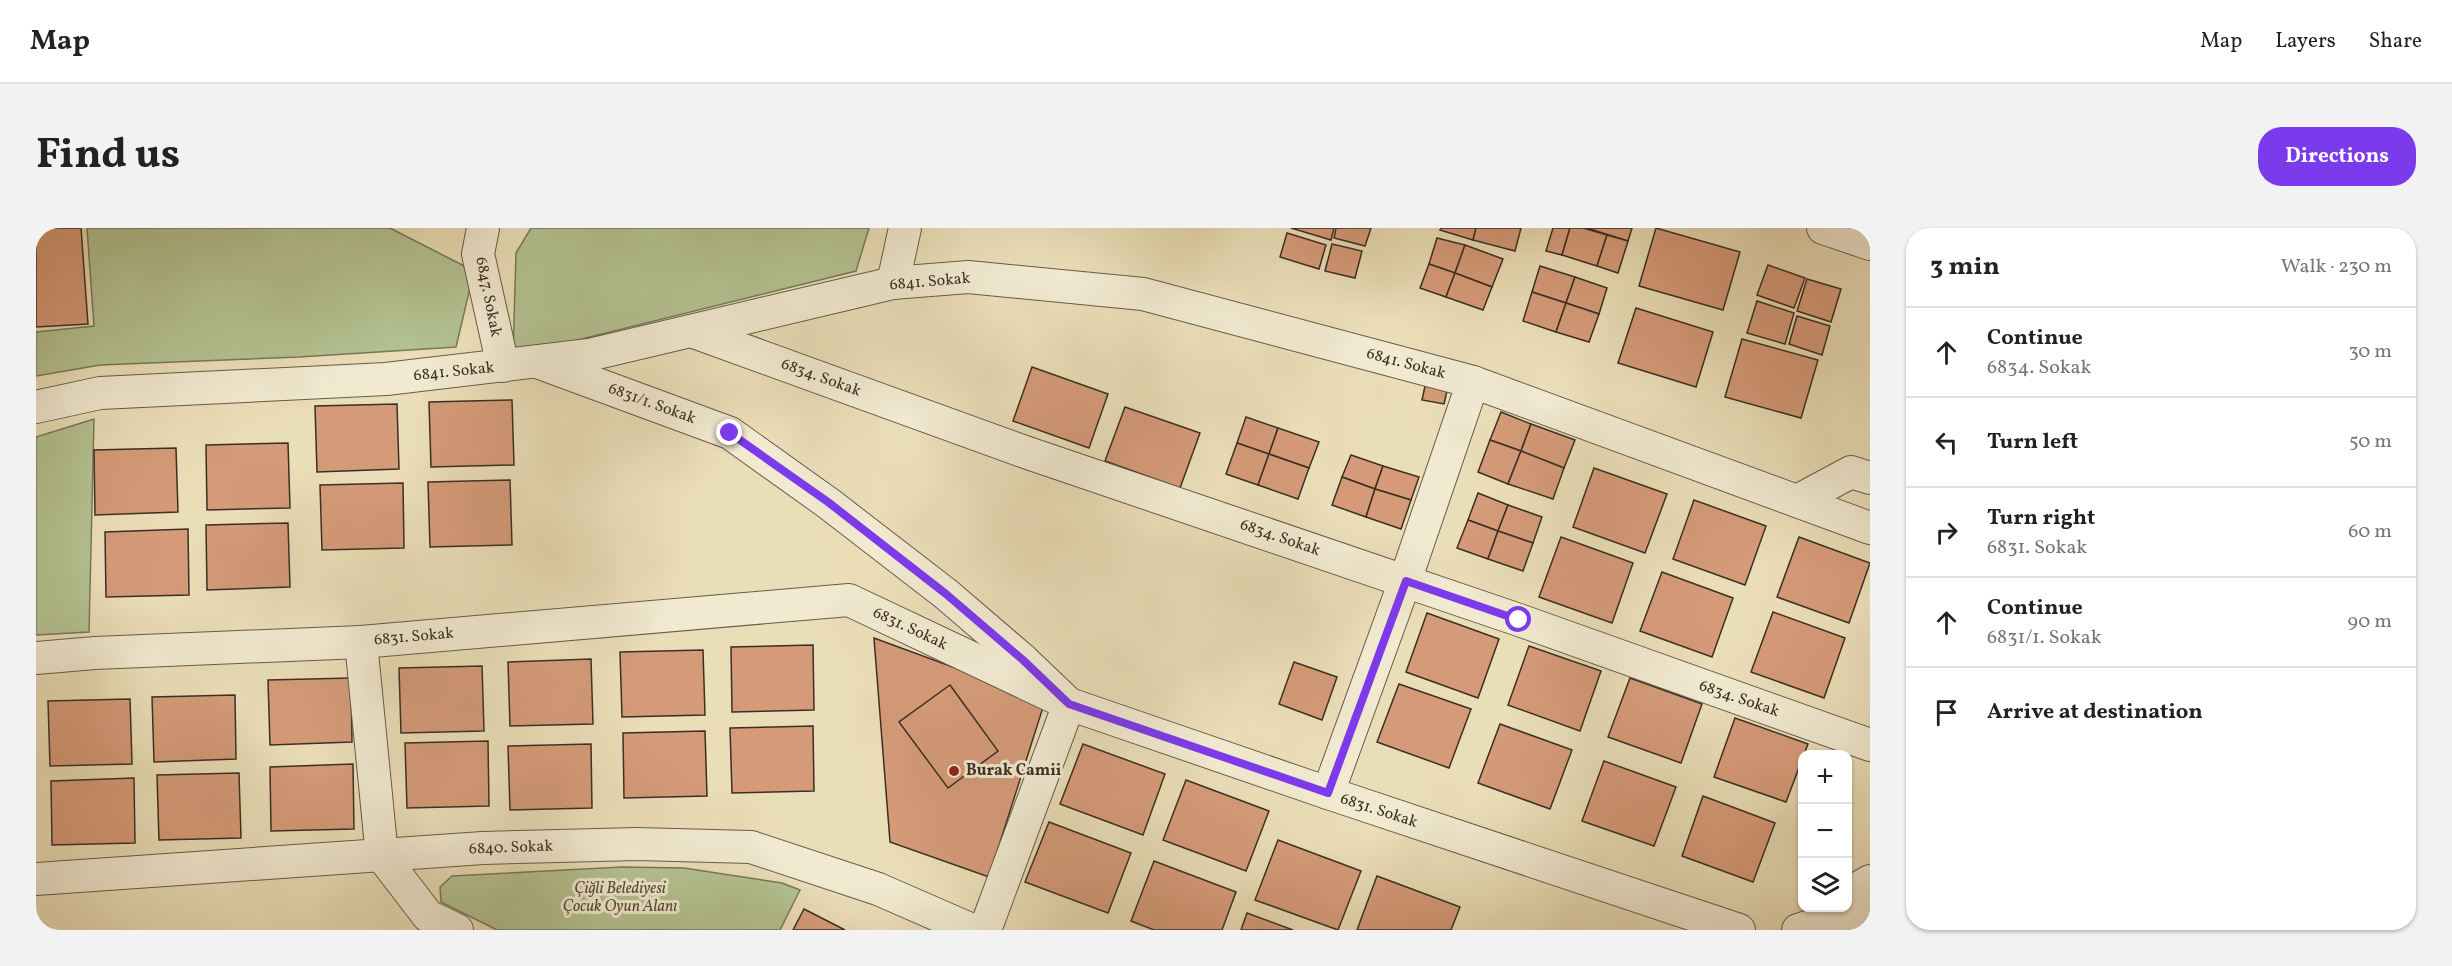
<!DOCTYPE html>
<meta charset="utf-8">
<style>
:root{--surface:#fff;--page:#f2f2f2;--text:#222;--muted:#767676;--line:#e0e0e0;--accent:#7c3aed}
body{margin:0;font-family:Vollkorn,serif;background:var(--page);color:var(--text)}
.controls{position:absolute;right:18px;bottom:18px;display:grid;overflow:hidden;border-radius:12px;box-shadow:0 2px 4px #0004}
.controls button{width:54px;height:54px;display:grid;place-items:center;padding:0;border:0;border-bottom:2px solid var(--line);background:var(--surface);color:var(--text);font:30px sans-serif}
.stop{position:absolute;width:18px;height:18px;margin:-14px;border:4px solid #7c3aed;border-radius:50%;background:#fff}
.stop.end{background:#7c3aed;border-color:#fff;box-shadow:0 2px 6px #0008}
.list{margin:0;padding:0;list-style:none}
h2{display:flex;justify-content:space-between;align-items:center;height:78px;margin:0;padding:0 24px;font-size:26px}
h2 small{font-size:20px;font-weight:400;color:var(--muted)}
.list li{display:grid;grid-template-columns:39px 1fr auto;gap:18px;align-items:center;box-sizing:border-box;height:90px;padding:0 24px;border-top:2px solid var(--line)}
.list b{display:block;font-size:22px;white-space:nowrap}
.list p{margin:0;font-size:20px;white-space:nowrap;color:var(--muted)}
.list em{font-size:20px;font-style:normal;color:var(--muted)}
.icon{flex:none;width:33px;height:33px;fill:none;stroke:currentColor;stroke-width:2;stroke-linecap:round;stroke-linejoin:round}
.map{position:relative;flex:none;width:1834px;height:702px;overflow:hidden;border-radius:24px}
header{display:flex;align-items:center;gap:36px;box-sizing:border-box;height:84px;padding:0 30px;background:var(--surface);border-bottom:2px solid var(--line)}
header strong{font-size:28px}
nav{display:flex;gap:33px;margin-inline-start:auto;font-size:21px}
.intro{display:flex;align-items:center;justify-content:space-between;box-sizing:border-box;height:144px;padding:0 36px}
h1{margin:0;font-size:42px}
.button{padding:15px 27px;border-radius:24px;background:var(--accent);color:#fff;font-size:21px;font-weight:700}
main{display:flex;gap:36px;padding:0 36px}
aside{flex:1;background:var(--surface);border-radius:24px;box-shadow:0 2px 4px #0004}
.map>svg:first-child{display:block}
.green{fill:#b4c292;stroke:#78785b;stroke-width:1.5}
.building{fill:#d59b79;stroke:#3b2f24;stroke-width:1.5}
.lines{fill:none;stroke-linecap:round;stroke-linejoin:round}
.minor-casing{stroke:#675b49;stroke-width:34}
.minor{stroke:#f1ead1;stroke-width:32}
.route{stroke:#7c3aed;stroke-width:8}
.poi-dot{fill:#8f2418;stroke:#f1ead1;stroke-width:2}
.labels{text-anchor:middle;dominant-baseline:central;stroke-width:6;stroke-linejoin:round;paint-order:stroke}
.street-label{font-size:16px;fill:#3b2f24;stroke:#f1ead1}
.poi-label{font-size:16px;font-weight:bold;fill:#3b2f24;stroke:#f1ead1;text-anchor:start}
.park-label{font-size:16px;font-style:italic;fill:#534c3a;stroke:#f1ead1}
</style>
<header>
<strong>Map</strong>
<nav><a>Map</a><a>Layers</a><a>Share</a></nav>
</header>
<div class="intro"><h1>Find us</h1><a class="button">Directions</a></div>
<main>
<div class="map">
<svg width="1834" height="702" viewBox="0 0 1834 702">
<rect width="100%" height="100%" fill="#eadeb8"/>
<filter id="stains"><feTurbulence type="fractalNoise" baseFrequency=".00333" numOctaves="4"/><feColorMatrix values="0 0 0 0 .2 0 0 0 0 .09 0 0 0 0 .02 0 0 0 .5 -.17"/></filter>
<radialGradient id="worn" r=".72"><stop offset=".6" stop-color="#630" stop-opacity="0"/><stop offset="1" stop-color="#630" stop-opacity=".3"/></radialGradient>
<g class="green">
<polygon points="51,0 354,0 438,43 420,119 263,129 64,137 0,148 0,104 58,98"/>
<polygon points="495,0 833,0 820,43 477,128 480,25"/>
<polygon points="58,191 53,404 0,407 0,209"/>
<polygon points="586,639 648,640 746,655 764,662 744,702 461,702 405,674 404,659 416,648"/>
</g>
<g class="building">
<polygon points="0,0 45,0 52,96 0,99"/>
<polygon points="1255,0 1298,0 1295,12"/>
<polygon points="1300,0 1335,0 1329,18 1298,10"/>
<polygon points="1405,0 1440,0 1437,12 1404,2"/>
<polygon points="1440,0 1485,0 1479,23 1437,12"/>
<polygon points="1517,0 1534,0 1526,27 1510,23"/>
<polygon points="1534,0 1547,0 1571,7 1561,38 1526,27"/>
<polygon points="1551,0 1596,0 1592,13"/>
<polygon points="1620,0 1704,24 1687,82 1603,58"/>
<polygon points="1251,5 1290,17 1283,41 1244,29"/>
<polygon points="1571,7 1592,13 1582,45 1561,38"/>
<polygon points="1401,10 1429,17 1419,45 1393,36"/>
<polygon points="1296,16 1326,23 1319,50 1289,43"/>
<polygon points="1429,17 1467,31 1456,59 1419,45"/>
<polygon points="1393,36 1419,45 1410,69 1384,60"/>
<polygon points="1732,37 1769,50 1758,80 1721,67"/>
<polygon points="1504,38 1539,49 1530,75 1496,64"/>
<polygon points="1419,45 1456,59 1447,82 1410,69"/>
<polygon points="1539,49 1571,60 1563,86 1530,75"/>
<polygon points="1771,51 1805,61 1795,94 1761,83"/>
<polygon points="1496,64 1530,75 1520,104 1487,93"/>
<polygon points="1721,73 1758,85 1749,116 1711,105"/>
<polygon points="1530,75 1563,86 1553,114 1520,104"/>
<polygon points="1600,80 1677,104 1660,159 1582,135"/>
<polygon points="1761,88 1794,98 1786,127 1753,116"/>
<polygon points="1706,111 1782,132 1765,190 1689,169"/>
<polygon points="996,139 1072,166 1053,220 977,193"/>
<polygon points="1391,149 1413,154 1408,176 1386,172"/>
<polygon points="476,172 478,237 395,239 393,174"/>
<polygon points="361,176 363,241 281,244 279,178"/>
<polygon points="1089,179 1164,205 1144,260 1069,233"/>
<polygon points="1465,184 1495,196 1485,223 1454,212"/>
<polygon points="1210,189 1242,200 1233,226 1201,215"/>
<polygon points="1495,196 1539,212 1528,240 1485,223"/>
<polygon points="1242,200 1283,214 1273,240 1233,226"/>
<polygon points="1454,212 1485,223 1472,256 1442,244"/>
<polygon points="252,215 254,280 171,282 170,217"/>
<polygon points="1201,215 1233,226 1222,257 1190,246"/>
<polygon points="140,220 142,284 59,287 58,222"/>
<polygon points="1485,223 1528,240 1517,271 1472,256"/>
<polygon points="1233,226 1273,240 1262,271 1222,257"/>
<polygon points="1315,227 1347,238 1339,261 1306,249"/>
<polygon points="1347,238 1383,249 1375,272 1339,261"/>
<polygon points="1558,240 1631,266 1609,325 1537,299"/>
<polygon points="1306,249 1339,261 1330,289 1296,277"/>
<polygon points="474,252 476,317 394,319 392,254"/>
<polygon points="367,255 368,320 286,322 284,257"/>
<polygon points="1339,261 1375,272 1365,301 1330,289"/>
<polygon points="1442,265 1472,277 1462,303 1432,292"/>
<polygon points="1658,272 1730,298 1709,357 1637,331"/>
<polygon points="1472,277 1506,289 1497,315 1462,303"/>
<polygon points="1432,292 1462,303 1452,331 1421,320"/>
<polygon points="252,295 254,359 171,362 170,297"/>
<polygon points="152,301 153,367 70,369 69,304"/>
<polygon points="1462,303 1497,315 1487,343 1452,331"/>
<polygon points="1525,309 1597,335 1576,395 1503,369"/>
<polygon points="1763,309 1834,335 1813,395 1741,369"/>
<polygon points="1626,344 1697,370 1676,429 1604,403"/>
<polygon points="1737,384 1809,410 1788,470 1715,444"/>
<polygon points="1391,385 1463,411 1442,470 1370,444"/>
<polygon points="838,410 1009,473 953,649 854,614"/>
<polygon points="777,417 778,482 696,484 695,419"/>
<polygon points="1493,418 1565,443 1544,503 1472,477"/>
<polygon points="667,422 669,487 586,489 584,424"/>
<polygon points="555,431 557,496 474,498 472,434"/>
<polygon points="1258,434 1301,449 1286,492 1243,476"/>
<polygon points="446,438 448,503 365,505 363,440"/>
<polygon points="315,450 316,514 234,517 232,452"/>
<polygon points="1594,450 1666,476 1645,535 1572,509"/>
<polygon points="1363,456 1435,481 1413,540 1341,514"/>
<polygon points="914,457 962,523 912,560 863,494"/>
<polygon points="199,467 200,531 118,534 116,469"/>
<polygon points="94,471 96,536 14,538 12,473"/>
<polygon points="1699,490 1772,516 1750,574 1678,549"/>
<polygon points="1464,496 1536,522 1514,581 1442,555"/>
<polygon points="777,498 778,563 696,565 694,500"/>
<polygon points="669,503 671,568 588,570 587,505"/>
<polygon points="452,513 453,578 371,580 369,515"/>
<polygon points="555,516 556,580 474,582 472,518"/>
<polygon points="1047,516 1129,546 1107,607 1024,576"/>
<polygon points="1568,533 1640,559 1618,618 1546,593"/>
<polygon points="317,536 318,601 235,603 234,539"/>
<polygon points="203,545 205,610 123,612 121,547"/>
<polygon points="98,550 99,615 16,617 15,553"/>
<polygon points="1150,552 1233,583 1210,643 1127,612"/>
<polygon points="1667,568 1739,595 1717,654 1646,628"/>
<polygon points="1013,594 1095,625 1072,685 989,654"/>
<polygon points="1242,612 1325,643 1302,702 1219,672"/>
<polygon points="1118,633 1200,664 1186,702 1118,702 1095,693"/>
<polygon points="1341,648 1424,679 1415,702 1321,702"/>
<polygon points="768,681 809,702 757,702"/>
<polygon points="1211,685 1257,702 1205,702"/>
</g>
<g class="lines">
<g class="minor-casing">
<g id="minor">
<polyline points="447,0 442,26 467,138"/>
<polyline points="1787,0 1834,16"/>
<polyline points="857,55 869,0"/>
<polyline points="655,103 989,224 1483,392 1834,517"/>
<polyline points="504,135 694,205 792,275 910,366 987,432 1033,476 949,702"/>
<polyline points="0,179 64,165 350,151 553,127 857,55 932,49 1107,66 1437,154 1834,300"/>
<polyline points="1761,273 1815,244 1834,250"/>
<polyline points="325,414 346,628 392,688 421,702"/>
<polyline points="0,430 59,425 325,414 813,372 1033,476 1292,565 1703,702"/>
<polyline points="1292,565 1369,353 1437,154"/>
<polyline points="0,651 447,620 601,616 715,619 842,661 936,702"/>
<polyline points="1812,666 1834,653"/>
<polyline points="1762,702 1834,679"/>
</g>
</g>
<use href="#minor" class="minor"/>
</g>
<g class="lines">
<polyline class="route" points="694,205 792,274 910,366 987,432 1033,476 1292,565 1370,353 1483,392"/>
</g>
<circle class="poi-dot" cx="918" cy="543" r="6"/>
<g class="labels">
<g class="street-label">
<text transform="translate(894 54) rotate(-5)">6841. Sokak</text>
<text transform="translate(452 69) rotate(79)">6847. Sokak</text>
<text transform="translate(1370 136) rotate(15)">6841. Sokak</text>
<text transform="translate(418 144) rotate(-6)">6841. Sokak</text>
<text transform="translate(785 150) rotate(20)">6834. Sokak</text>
<text transform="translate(616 176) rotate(20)">6831/1. Sokak</text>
<text transform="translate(1244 310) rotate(19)">6834. Sokak</text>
<text transform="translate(874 401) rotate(25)">6831. Sokak</text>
<text transform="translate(378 409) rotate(-5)">6831. Sokak</text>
<text transform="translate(1703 471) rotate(19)">6834. Sokak</text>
<text transform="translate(1343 583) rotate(18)">6831. Sokak</text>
<text transform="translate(475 620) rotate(-2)">6840. Sokak</text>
</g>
<g class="poi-label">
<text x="930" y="543">Burak Camii</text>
</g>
<g class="park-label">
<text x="584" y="661">Çiğli Belediyesi<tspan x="584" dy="18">Çocuk Oyun Alanı</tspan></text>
</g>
</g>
<rect width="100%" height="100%" filter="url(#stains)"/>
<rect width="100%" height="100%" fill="url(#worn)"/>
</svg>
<div class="controls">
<button>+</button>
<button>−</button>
<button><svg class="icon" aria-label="layers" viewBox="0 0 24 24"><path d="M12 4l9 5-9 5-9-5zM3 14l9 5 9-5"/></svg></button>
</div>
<div class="stop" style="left:1483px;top:392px"></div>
<div class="stop end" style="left:694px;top:205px"></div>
</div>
<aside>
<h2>3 min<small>Walk · 230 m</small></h2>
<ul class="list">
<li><svg class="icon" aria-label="ahead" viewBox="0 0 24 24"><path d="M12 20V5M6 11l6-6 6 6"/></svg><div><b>Continue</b><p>6834. Sokak</p></div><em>30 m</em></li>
<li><svg class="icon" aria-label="left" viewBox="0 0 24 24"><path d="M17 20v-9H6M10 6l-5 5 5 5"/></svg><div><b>Turn left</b></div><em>50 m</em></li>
<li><svg class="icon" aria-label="right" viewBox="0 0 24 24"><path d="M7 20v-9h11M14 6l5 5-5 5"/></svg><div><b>Turn right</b><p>6831. Sokak</p></div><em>60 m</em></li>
<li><svg class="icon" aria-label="ahead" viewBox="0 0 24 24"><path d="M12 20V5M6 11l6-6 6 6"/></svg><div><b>Continue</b><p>6831/1. Sokak</p></div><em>90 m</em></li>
<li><svg class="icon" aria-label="arrive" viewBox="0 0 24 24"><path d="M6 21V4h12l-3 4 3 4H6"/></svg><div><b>Arrive at destination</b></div></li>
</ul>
</aside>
</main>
